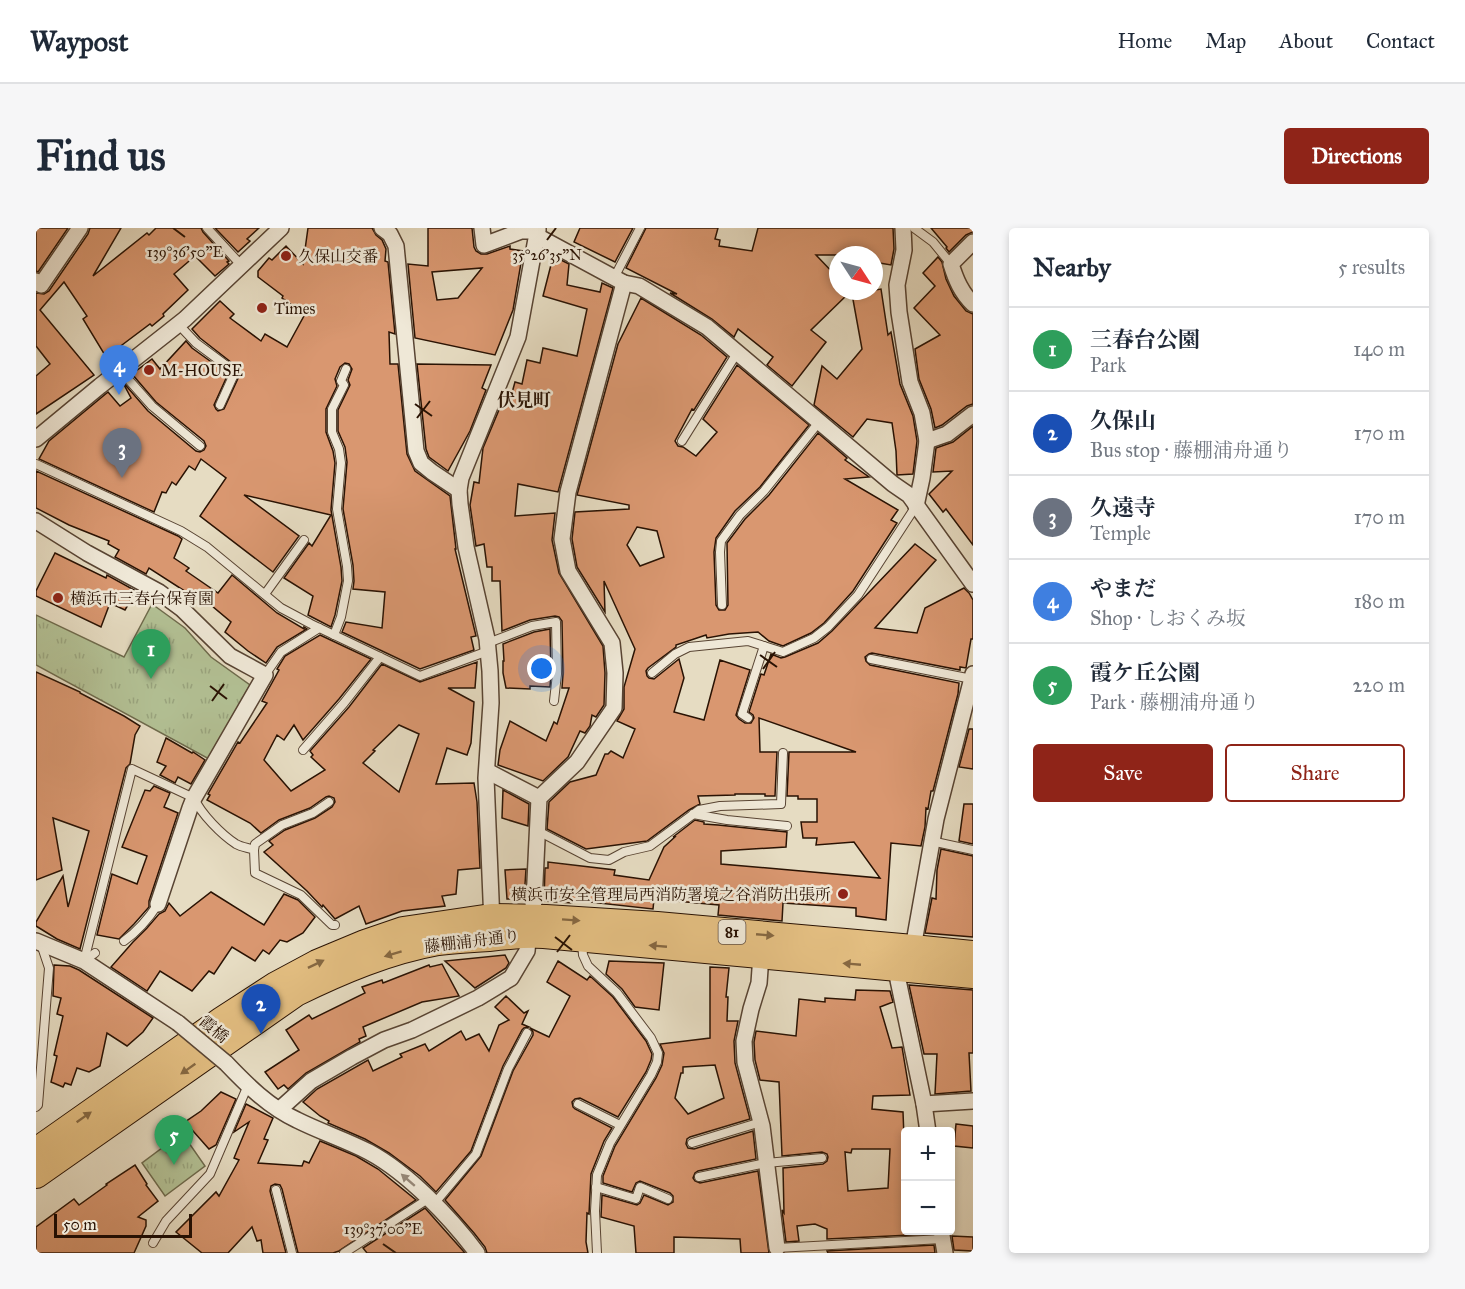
<!DOCTYPE html>
<meta charset="utf-8">
<style>
:root{--surface:#fff;--page:#f6f6f7;--text:#1f2937;--muted:#747a83;--line:#e0e1e3;--accent:#8f2418}
body{margin:0;font-family:"IM FELL Great Primer","Noto Serif JP",serif;background:var(--page);color:var(--text)}
.controls{position:absolute;right:18px;bottom:18px;display:grid;overflow:hidden;border-radius:6px;box-shadow:0 3px 9px #0003}
.controls button{width:54px;height:54px;display:grid;place-items:center;padding:0;border:0;border-bottom:2px solid var(--line);background:var(--surface);color:var(--text);font:30px sans-serif}
.compass{position:absolute;left:793px;top:18px;width:54px;height:54px;border-radius:50%;background:var(--surface);box-shadow:0 3px 9px #0003;rotate:126deg}
.scale{position:absolute;left:18px;bottom:15px;width:138px;box-sizing:border-box;padding-left:6px;border:3px solid #291203;border-top:0;font-size:16px;line-height:21px;white-space:nowrap;color:#291203;-webkit-text-stroke:4px #efe8d7;paint-order:stroke}
.you{position:absolute;left:506px;top:441px;width:21px;height:21px;margin:-15px;border:4px solid #fff;border-radius:50%;background:#1a73e8;box-shadow:0 0 0 9px #1a73e833}
.badge{display:grid;place-items:center;width:39px;height:39px;border-radius:50%;background:var(--accent);color:#fff;font-size:20px;font-weight:700}
.pin{position:absolute;translate:-50% -50px;filter:drop-shadow(0 2px 3px #0008)}
.pin::after{content:'';position:absolute;top:32px;width:21px;height:18px;background:inherit;clip-path:polygon(0 0,100% 0,50% 100%)}
.list{margin:0;padding:0;list-style:none}
h2{display:flex;justify-content:space-between;align-items:center;height:78px;margin:0;padding:0 24px;font-size:26px}
h2 small{font-size:20px;font-weight:400;color:var(--muted)}
.list li{display:grid;grid-template-columns:39px 1fr auto;gap:18px;align-items:center;box-sizing:border-box;height:84px;padding:0 24px;border-top:2px solid var(--line)}
.list b{display:block;font-size:22px;white-space:nowrap}
.list p{margin:0;font-size:20px;white-space:nowrap;color:var(--muted)}
.list em{font-size:20px;font-style:normal;color:var(--muted)}
.actions{display:flex;gap:12px;padding:18px 24px}
.actions a{flex:1;padding:14px 0;border:2px solid var(--accent);border-radius:6px;text-align:center;font-size:21px;color:var(--accent)}
.actions .main{background:var(--accent);color:#fff}
.map{position:relative;flex:none;width:937px;height:1025px;overflow:hidden;border-radius:6px}
header{display:flex;align-items:center;gap:36px;box-sizing:border-box;height:84px;padding:0 30px;background:var(--surface);border-bottom:2px solid var(--line)}
header strong{font-size:28px}
nav{display:flex;gap:33px;margin-inline-start:auto;font-size:21px}
.intro{display:flex;align-items:center;justify-content:space-between;box-sizing:border-box;height:144px;padding:0 36px}
h1{margin:0;font-size:42px}
.button{padding:15px 27px;border-radius:6px;background:var(--accent);color:#fff;font-size:21px;font-weight:700}
main{display:flex;gap:36px;padding:0 36px}
aside{flex:1;background:var(--surface);border-radius:6px;box-shadow:0 3px 9px #0003}
.map>svg:first-child{display:block}
.park{fill:url(#park-tufts);stroke:#6e6a4c;stroke-width:1.5}
.building{fill:#d99770;stroke:#291203;stroke-width:1.5;fill-rule:evenodd}
.lines{fill:none;stroke-linecap:round;stroke-linejoin:round}
.service-casing{stroke:#584433;stroke-width:10}
.minor-casing{stroke:#584433;stroke-width:18}
.primary-casing{stroke:#291203;stroke-width:28}
.service{stroke:#efe8d7;stroke-width:8}
.minor{stroke:#efe8d7;stroke-width:15}
.primary{stroke:#e3be81;stroke-width:26}
.minor-bridge-casing{stroke:#584433;stroke-width:18;stroke-linecap:butt}
.minor-bridge{stroke:#efe8d7;stroke-width:15}
.oneway{fill:#866842}
.oneway2{fill:#968878}
.ticks{fill:none;stroke:#291203;stroke-width:2}
.poi-dot{fill:#8f2418;stroke:#efe8d7;stroke-width:2}
.labels{text-anchor:middle;dominant-baseline:central;stroke-width:5;stroke-linejoin:round;paint-order:stroke}
.shield{fill:#efe8d7;stroke:#645243;stroke-width:1.5}
.shield-label{font-size:15px;font-weight:bold;fill:#291203}
.poi-label{font-size:16px;fill:#291203;stroke:#efe8d7;text-anchor:start}
.street-label{font-size:16px;fill:#291203;stroke:#efe8d7}
.neighbourhood-label{font-size:18px;font-weight:bold;fill:#291203;stroke:#efe8d7}
.ticks-label{font-size:15px;text-anchor:middle;fill:#291203;stroke:#efe8d7;stroke-width:5;stroke-linejoin:round;paint-order:stroke}
</style>
<header>
<strong>Waypost</strong>
<nav><a>Home</a><a>Map</a><a>About</a><a>Contact</a></nav>
</header>
<div class="intro"><h1>Find us</h1><a class="button">Directions</a></div>
<main>
<div class="map">
<svg width="937" height="1025" viewBox="0 0 937 1025">
<defs>
<pattern id="park-tufts" width="24" height="20" patternUnits="userSpaceOnUse" patternTransform="scale(1.5)"><rect width="24" height="20" fill="#b3c195"/><path d="M3 7l-1-3M5 7V3M7 7l1-3M15 17l-1-3M17 17v-4M19 17l1-3" fill="none" stroke="#9aa57f"/></pattern>
</defs>
<rect width="100%" height="100%" fill="#e6dcc2"/>
<filter id="stains"><feTurbulence type="fractalNoise" baseFrequency=".00333" numOctaves="4"/><feColorMatrix values="0 0 0 0 .2 0 0 0 0 .09 0 0 0 0 .02 0 0 0 .5 -.17"/></filter>
<radialGradient id="worn" r=".72"><stop offset=".6" stop-color="#630" stop-opacity="0"/><stop offset="1" stop-color="#630" stop-opacity=".3"/></radialGradient>
<g class="park">
<polygon points="116,376 149,400 175,429 214,457 173,531 0,437 0,387 88,429"/>
<polygon points="146,905 169,938 129,968 106,935"/>
</g>
<g class="building">
<polygon points="0,0 32,0 2,44 0,43"/>
<polygon points="54,0 85,0 57,48 111,5 113,7 120,0 165,0 167,4 193,33 191,34 193,36 179,48 159,28 138,46 152,62 127,86 128,88 116,98 114,96 70,129 47,91 51,88 28,54 4,82 58,147 0,186 0,148 14,136 0,118 0,65 8,66 13,63 52,6"/>
<polygon points="179,0 223,0 211,11 214,13 202,24"/>
<polygon points="272,0 336,0 340,7 346,12 350,21 349,33 352,34 359,106 353,104 354,136 362,136 371,226 379,243 414,268 420,321 419,321 440,408 435,409 438,422 384,441 306,404 310,394 346,400 349,364 317,361 318,353 317,337 307,281 311,234 309,219 302,203 302,182 314,157 312,152 316,141 313,136 309,135 304,139 299,151 301,158 290,181 290,204 297,223 299,235 295,282 305,339 306,353 299,387 295,399 272,387 277,368 248,350 273,315 276,318 295,287 208,267 263,308 237,344 164,288 190,250 165,231 159,242 153,238 140,257 136,254 130,265 126,264 118,284 3,231 13,213 72,164 84,178 95,170 86,153 112,183 160,223 164,224 168,222 170,218 168,213 120,174 96,146 116,131 124,141 150,113 156,120 192,146 178,177 180,181 182,183 188,181 204,146 205,142 164,110 156,101 184,73 198,86 194,90 225,113 229,106 251,119 269,86 246,70 247,68 222,49 222,43 233,30 236,32 250,18 267,36"/>
<path d="M392 0H436L438 19 440 23 445 26H451L474 18V21L487 23 477 82 459 127 379 110 372 36 392 38ZM446 40 422 70 401 72 396 44Z"/>
<polygon points="544,0 597,0 579,34 538,14"/>
<polygon points="610,0 682,0 679,11 684,12 683,18 716,23 722,0 857,0 858,21 855,37 838,34 838,27 780,27 802,50 802,63 815,63 775,102 790,114 756,158 731,137 737,129 702,101 698,109 676,91 634,65 641,66 590,40"/>
<polygon points="895,0 937,0 937,4 930,7 913,24 910,20 911,19"/>
<polygon points="517,29 521,30 533,36 531,57 564,64 566,55 577,60 522,264 482,256 479,288 519,285 516,312 523,345 567,418 569,445 568,477 560,489 556,487 554,498 549,505 544,503 532,529 507,553 462,537 464,522 474,493 510,513 518,494 521,496 533,460 526,460 527,446 526,393 523,389 519,388 494,392 466,403 464,353 456,353 456,339 451,339 448,316 440,318 434,277 438,254 443,255 447,220 468,170 474,172 479,154 486,156 491,132 504,135 507,120 541,128 551,81 507,68"/>
<polygon points="902,29 906,34 910,51 918,68 930,83 937,86 937,176 931,178 906,197 899,200 895,181 883,151 879,121 904,107 878,80 899,58 887,45"/>
<polygon points="845,61 852,107 855,104 864,156 877,188 881,213 877,246 861,247 860,223 856,195 831,191 817,209 778,177 786,138 801,151 826,121 816,66"/>
<path d="M605 70 665 107 691 129 658 182 656 181 639 213 642 218 647 219 660 228 681 204 667 191 701 137 773 197 724 259 699 283 680 310 678 324 680 377 683 382H689L692 377 691 315 709 291 733 267 782 205 811 230 809 232 833 249 809 251 862 282 855 292 861 295 817 363 788 395 775 405 747 418 733 413 722 404 693 406 671 410 670 407 640 417V419L612 440 610 443 611 448 613 450 618 451 643 431 648 450 638 484 668 492 684 432 714 442 700 487 703 491 709 495H715L718 490 717 487 713 484 725 446 728 447 735 426 745 430 749 429 782 415 796 403 879 316 900 332 839 400 881 405 889 380 928 360 933 365 937 372V411H935L930 440 924 439V442L836 425 833 426 829 429 830 433 834 437 923 455 922 466 897 563H895L892 581 890 580 889 599 885 618 855 615 850 692 820 688V680L747 675 746 693 682 687 683 677 618 671 617 681 536 672V675L508 673 509 640H512V634L579 642 578 647 613 652 628 619 640 608 637 609 659 592 668 594V596L682 597 751 604 750 619 685 623V636L844 650 818 614 780 617 781 610H767L765 594H781V571H762V568H751L753 524H820L723 490 724 524H741L739 568H729V566H699V567L662 568 664 576 653 582 611 613 550 621 511 601 513 574 534 554 560 547 569 526H572L575 523 587 530 599 501 581 493 588 481V459L599 421 568 353 569 384 541 339 536 311 539 284 593 281V277L541 267 582 116ZM601 299 621 303 628 329 604 338 591 317Z"/>
<polygon points="381,136 455,137 446,160 450,162 434,203 412,243 393,229 390,221"/>
<polygon points="937,198 937,317 910,281 907,284 893,266 916,243 897,244 900,220 917,214"/>
<polygon points="0,243 142,308 146,311 138,330 153,340 150,343 182,365 196,347 241,385 268,401 268,399 271,401 241,419 230,435 212,423 189,404 195,394 164,368 161,371 113,340 110,346 79,329 83,322 72,316 73,313 33,297 0,280"/>
<polygon points="19,325 70,350 71,347 100,363 89,382 74,375 65,399 0,368 0,363"/>
<polygon points="514,401 515,446 514,459 494,458 494,461 470,460 467,445 467,433 468,433 467,416 498,404"/>
<path d="M284 407 335 431 303 471 267 512 258 497 248 512 241 507 228 532 255 563 289 542 275 529 277 527 274 523 313 479 346 436 384 454 441 434 439 460H412L438 474 435 515 431 527 411 520 400 556 438 555 441 574 444 640 422 642 420 666 406 668 409 678 366 683 330 696 323 678 299 691 287 677 286 679 271 663 228 624 237 617 233 613 249 602 279 590 296 579 299 574 298 570 293 568 290 569 274 580 243 592 225 605 214 595 171 572 174 567 172 566 202 514 204 515 231 475 226 473 243 442 241 441 249 428ZM363 497 383 506 363 564 327 535 339 523 337 522Z"/>
<polygon points="0,444 44,464 44,465 88,488 104,498 99,507 94,536 90,540 44,721 21,711 0,698 0,694 27,648 32,679 53,603 17,590 26,642 0,652"/>
<polygon points="933,501 937,501 937,541 923,539"/>
<polygon points="130,510 156,525 157,524 169,532 155,556 142,549 139,555 124,547 130,538 121,534"/>
<polygon points="118,558 134,565 128,579 142,585 113,673 113,679 98,696 83,711 61,707 76,646 101,656 111,628 86,619 109,562 114,563"/>
<polygon points="467,562 493,576 492,598 466,590"/>
<polygon points="928,576 937,576 937,616 923,613"/>
<polygon points="905,621 937,628 937,709 889,705 896,670 900,671 901,642"/>
<polygon points="490,641 488,671 471,671 469,642"/>
<polygon points="175,664 228,697 248,666 262,672 279,689 267,705 251,714 244,712 233,726 227,722 219,733 196,719 178,746 173,743 156,763 124,743 111,763 75,739 97,714 111,700 123,686 129,683 133,675 144,688"/>
<polygon points="469,727 473,735 470,740 439,760 409,733"/>
<polygon points="522,733 551,752 554,748 577,769 610,813 616,826 615,832 610,844 582,889 544,870 539,871 536,874 537,879 539,881 576,900 568,913 555,946 553,986 551,985 550,1014 552,1025 451,1025 449,1019 438,1005 409,972 445,928 477,843 497,807 497,804 494,800 513,809 534,768 511,754"/>
<polygon points="573,733 628,735 623,782 599,779 586,761 570,746"/>
<polygon points="406,736 423,768 386,774 327,799 330,808 323,811 324,814 270,845 252,861 248,857 242,861 229,844 263,822 250,802 273,787 276,791 329,765 326,759 346,752 347,755 393,737 394,739"/>
<polygon points="18,737 34,738 43,742 117,790 107,804 91,818 71,805 64,838 53,844 41,840 35,857 29,855 27,859 15,854 21,828 18,827 27,788 21,786 25,770 17,768"/>
<path d="M674 739 693 740 690 769H692L691 793H702L698 813 699 835 714 891 654 909 651 911 650 916 652 920 658 921 717 903 720 931 662 943 659 945 657 950 659 953 664 955 722 943 733 1025H705L704 1011 638 1009V1025H600L598 998 565 989 566 967 601 977 604 975 608 967 632 977 637 974V968L634 965 604 953 600 955 596 964 567 955V948L579 918 620 850 626 837 628 825 624 816 674 810ZM679 837 688 870 652 886 639 870 645 845H647V839Z"/>
<polygon points="873,757 937,762 937,825 933,825 935,863 899,866 901,826 888,826"/>
<path d="M820 762 854 763 857 774 844 779 856 820 866 819 874 867 837 868 836 881 867 884 868 909H870V941H868L870 1002H895L896 1006 791 1011V1001L779 996 761 998 763 1013 750 1014 746 982 748 985 747 940 787 936 791 933 792 929 791 926 786 924 746 928 743 854 724 852 719 832 718 814 720 803 760 808 763 771 789 774V770L819 772ZM816 921H854L852 960 812 963 809 924 815 925Z"/>
<polygon points="470,768 488,785 492,783 486,796 493,799 488,800 486,802 467,838 435,923 400,964 384,948 353,925 329,911 292,895 293,893 284,888 267,874 281,861 332,832 337,843 366,829 364,826 389,816 393,823 425,803 430,812 443,806 453,823 463,797 473,792 459,779"/>
<polygon points="185,864 200,871 180,917 173,921 149,894 165,883"/>
<polygon points="210,876 237,890 228,911 232,912 222,935 266,938 268,933 273,935 284,913 320,928 342,941 380,972 303,1023 297,1025 262,1025 246,961 244,957 239,956 235,958 234,963 250,1025 227,1025 225,1012 221,1013 216,999 192,1025 166,1025 140,1004 180,964 183,968 203,932 198,930 213,894 198,904"/>
<polygon points="920,896 937,898 937,920 918,918"/>
<polygon points="99,937 111,956 110,957 122,973 102,989 110,992 110,998 98,1025 0,1025 0,999 38,971 43,977 71,957 70,956"/>
<polygon points="389,980 429,1025 331,1025 327,1020"/>
<polygon points="916,1008 937,1009 937,1023 918,1022"/>
<polygon points="898,1017 899,1025 792,1025 791,1023"/>
</g>
<g class="lines">
<g class="service-casing">
<g id="service">
<polyline points="171,0 206,38"/>
<polyline points="878,0 897,14 915,36"/>
<polyline points="578,50 604,0"/>
<polyline points="142,96 160,115 199,144 184,177"/>
<polyline points="84,142 116,178 164,218"/>
<polyline points="646,213 701,125"/>
<polyline points="0,236 145,303 171,319 245,380 275,396 384,448 452,423"/>
<polyline points="229,366 268,312"/>
<polyline points="686,377 684,324 685,313 704,287 728,263 783,194"/>
<polyline points="298,407 305,389 312,353 311,338 301,281 305,235 303,221 296,204 296,181 308,157 305,153 310,141"/>
<polyline points="452,415 496,398 520,394 521,446 518,473"/>
<polyline points="835,431 936,451"/>
<polyline points="616,445 639,426 653,419 712,413 747,424 778,410 792,399 822,367 880,278"/>
<polyline points="229,447 245,424 283,400"/>
<polyline points="712,490 706,486 728,418"/>
<polyline points="267,522 308,475 344,429"/>
<polyline points="657,586 691,592 751,598"/>
<polyline points="502,603 554,630 573,632 588,624 614,618 663,582 684,578 745,576 747,525"/>
<polyline points="895,613 937,622"/>
<polyline points="218,622 219,616 246,597 277,585 293,574"/>
<path d="M88 713C102 703 113 690 122 676"/>
<polyline points="546,715 547,727 552,738 581,765 615,810 622,825 621,834 615,847 574,915 561,947 559,983 561,1025"/>
<path d="M48 733 96 541 158 570C165 586 186 607 200 616 205 619 213 620 218 622L219 645 265 667 296 697H299"/>
<polyline points="48,733 59,725"/>
<polyline points="542,876 584,897"/>
<polyline points="0,879 2,877 13,740 5,716"/>
<polyline points="656,915 725,894"/>
<polyline points="663,949 730,935 786,930"/>
<polyline points="560,959 600,971 604,959 632,971"/>
<polyline points="240,962 256,1025"/>
<polyline points="398,976 440,926 472,841 491,805"/>
<polyline points="117,1015 130,993 174,946 212,857"/>
<polyline points="741,1020 906,1011"/>
<polyline points="308,1025 392,971"/>
</g>
</g>
<g class="minor-casing">
<g id="minor">
<polyline points="346,0 354,6 360,18 380,223 385,235 396,244 423,262"/>
<polyline points="446,0 448,17 485,3 502,3"/>
<polyline points="867,0 868,22 861,57 863,84 874,154 886,185 891,213 886,250 880,278"/>
<polyline points="501,8 588,55 603,58 671,99 857,256 873,267 937,356"/>
<path d="M937 14 915 36C920 52 925 64 937 76"/>
<polyline points="0,53 5,57 44,0"/>
<polyline points="0,211 64,158 149,91 245,0"/>
<polyline points="891,213 911,206 937,186"/>
<polyline points="0,293 51,325 123,364 146,381 194,428 229,447 158,570 154,580 122,676"/>
<polyline points="451,543 503,570"/>
<polyline points="456,695 450,550 455,475 454,443 451,411 430,319 424,276 423,262 425,250 482,109 502,0"/>
<polyline points="0,713 48,733 142,795"/>
<polyline points="725,727 723,755 715,781 708,813 709,834 726,898 741,1020"/>
<path d="M190 835C211 857 233 879 261 892 285 904 310 912 333 924 372 945 415 990 441 1025"/>
<polyline points="888,876 937,873"/>
<polyline points="244,881 275,853 316,829 348,812 376,802 442,770 475,750 491,723 494,690 498,674 503,570 541,534 578,480 579,445 576,415 532,343 526,311 532,264 588,55"/>
<polyline points="892,904 888,876 862,752 864,740 877,720 900,591 937,446"/>
<polyline points="905,1002 909,1025"/>
</g>
</g>
<g class="primary-casing">
<g id="primary">
<polyline points="0,923 186,792 240,757 281,735 329,715 367,702 455,689 510,690 621,697 877,720 937,726"/>
<path d="M0 947 260 765C305 743 352 723 402 714 419 712 436 711 453 710 471 708 489 706 508 707L937 747"/>
</g>
</g>
<use href="#service" class="service"/>
<use href="#minor" class="minor"/>
<use href="#primary" class="primary"/>
<g class="minor-bridge-casing">
<polyline id="minor-bridge" points="142,795 190,835"/>
</g>
<use href="#minor-bridge" class="minor-bridge"/>
</g>
<defs><path id="oneway-solid" d="M-6-.8H1V-3.2L6.5 0L1 3.2V.8H-6Z" transform="scale(1.5)"/></defs>
<g class="oneway">
<use href="#oneway-solid" transform="translate(535 692) rotate(4)"/>
<use href="#oneway-solid" transform="translate(729 707) rotate(5)"/>
<use href="#oneway-solid" transform="translate(622 718) rotate(-175)"/>
<use href="#oneway-solid" transform="translate(357 726) rotate(163)"/>
<use href="#oneway-solid" transform="translate(280 736) rotate(-26)"/>
<use href="#oneway-solid" transform="translate(816 736) rotate(-175)"/>
<use href="#oneway-solid" transform="translate(152 841) rotate(145)"/>
<use href="#oneway-solid" transform="translate(48 889) rotate(-35)"/>
</g>
<use class="oneway2" href="#oneway-solid" transform="translate(372 952) rotate(-139)"/>
<path class="ticks" d="M137 0 149 9M511 12 520 0M379 176 396 188M381 190 394 173M724 427 741 439M727 441 739 424M174 458 191 471M176 473 188 456M519 709 536 722M521 724 534 707M347 1016 360 1025"/>
<g class="poi-dot">
<circle cx="250" cy="28" r="6"/>
<circle cx="226" cy="80" r="6"/>
<circle cx="113" cy="142" r="6"/>
<circle cx="22" cy="370" r="6"/>
<circle cx="807" cy="666" r="6"/>
</g>
<g class="labels">
<rect class="shield" x="682.5" y="692" width="27" height="24" rx="4.5"/>
<g class="shield-label">
<text x="696" y="704">81</text>
</g>
<g class="poi-label">
<text x="262" y="28">久保山交番</text>
<text x="238" y="80">Times</text>
<text x="125" y="142">M-HOUSE</text>
<text x="34" y="370">横浜市三春台保育園</text>
<text x="795" y="666" text-anchor="end">横浜市安全管理局西消防署境之谷消防出張所</text>
</g>
<g class="street-label">
<text transform="translate(436 713) rotate(-7)">藤棚浦舟通り</text>
<text transform="translate(178 801) rotate(40)">霞橋</text>
</g>
<g class="neighbourhood-label">
<text x="488" y="172">伏見町</text>
</g>
</g>
<g class="ticks-label">
<text x="149" y="29">139°36'50"E</text>
<text x="511" y="32">35°26'35"N</text>
<text x="347" y="1006">139°37'00"E</text>
</g>
<rect width="100%" height="100%" filter="url(#stains)"/>
<rect width="100%" height="100%" fill="url(#worn)"/>
</svg>
<div class="controls">
<button>+</button>
<button>−</button>
</div>
<svg class="compass" viewBox="-18 -18 36 36"><path d="M0-13l5 13h-10z" fill="#e53935"/><path d="M0 13l5-13h-10z" fill="#747a83"/></svg>
<div class="scale">50 m</div>
<div class="you"></div>
<div class="pin badge" style="left:115px;top:451px;background:#2e9e5b">1</div>
<div class="pin badge" style="left:225px;top:806px;background:#1a4fb4">2</div>
<div class="pin badge" style="left:86px;top:250px;background:#6b7280">3</div>
<div class="pin badge" style="left:83px;top:167px;background:#3f7fe0">4</div>
<div class="pin badge" style="left:138px;top:937px;background:#2e9e5b">5</div>
</div>
<aside>
<h2>Nearby<small>5 results</small></h2>
<ul class="list">
<li><span class="badge" style="background:#2e9e5b">1</span><div><b>三春台公園</b><p>Park</p></div><em>140 m</em></li>
<li><span class="badge" style="background:#1a4fb4">2</span><div><b>久保山</b><p>Bus stop · 藤棚浦舟通り</p></div><em>170 m</em></li>
<li><span class="badge" style="background:#6b7280">3</span><div><b>久遠寺</b><p>Temple</p></div><em>170 m</em></li>
<li><span class="badge" style="background:#3f7fe0">4</span><div><b>やまだ</b><p>Shop · しおくみ坂</p></div><em>180 m</em></li>
<li><span class="badge" style="background:#2e9e5b">5</span><div><b>霞ケ丘公園</b><p>Park · 藤棚浦舟通り</p></div><em>220 m</em></li>
</ul>
<div class="actions"><a class="main">Save</a><a>Share</a></div>
</aside>
</main>
